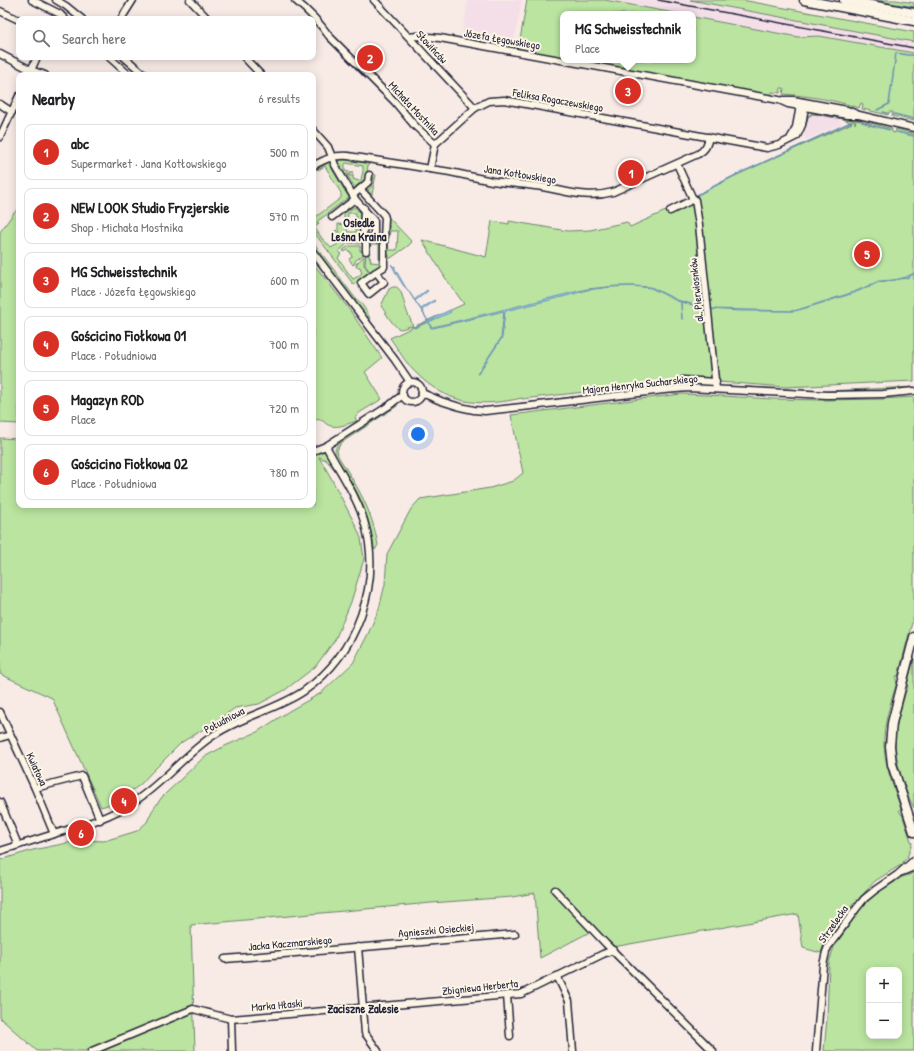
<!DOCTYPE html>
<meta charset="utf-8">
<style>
:root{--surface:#fff;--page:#f2f2f2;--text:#202124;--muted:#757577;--line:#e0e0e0;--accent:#d93025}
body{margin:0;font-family:"Patrick Hand",sans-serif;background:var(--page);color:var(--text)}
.controls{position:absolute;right:12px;bottom:12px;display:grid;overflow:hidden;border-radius:8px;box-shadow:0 2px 10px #0003}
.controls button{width:36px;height:36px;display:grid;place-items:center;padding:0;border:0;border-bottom:1px solid var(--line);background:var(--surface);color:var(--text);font:20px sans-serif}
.you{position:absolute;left:418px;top:434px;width:14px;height:14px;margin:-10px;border:3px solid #fff;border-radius:50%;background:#1a73e8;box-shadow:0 0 0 6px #1a73e833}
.badge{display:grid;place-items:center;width:26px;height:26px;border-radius:50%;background:var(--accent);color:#fff;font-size:13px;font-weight:700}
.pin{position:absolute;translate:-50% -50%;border:2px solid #fff;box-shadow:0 1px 4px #0006}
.popup{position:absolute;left:560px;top:11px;width:136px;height:52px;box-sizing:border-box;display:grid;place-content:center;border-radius:8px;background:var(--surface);filter:drop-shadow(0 1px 3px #0005);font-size:13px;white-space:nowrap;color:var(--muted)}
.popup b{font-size:15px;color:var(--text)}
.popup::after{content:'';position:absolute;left:50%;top:100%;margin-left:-8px;border:8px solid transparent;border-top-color:var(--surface)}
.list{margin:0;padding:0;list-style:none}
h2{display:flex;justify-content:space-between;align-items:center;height:52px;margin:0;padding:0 16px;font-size:17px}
h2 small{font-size:13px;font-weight:400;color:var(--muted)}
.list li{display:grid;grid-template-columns:26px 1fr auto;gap:12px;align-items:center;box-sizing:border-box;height:56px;margin:0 8px 8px;padding:0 8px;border:1px solid var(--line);border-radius:8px}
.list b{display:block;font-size:15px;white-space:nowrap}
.list p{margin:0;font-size:13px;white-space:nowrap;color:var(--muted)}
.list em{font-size:13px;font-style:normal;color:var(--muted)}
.icon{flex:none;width:22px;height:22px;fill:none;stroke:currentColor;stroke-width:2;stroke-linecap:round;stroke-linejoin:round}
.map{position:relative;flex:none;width:914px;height:1051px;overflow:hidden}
.search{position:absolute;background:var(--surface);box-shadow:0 2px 10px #0003;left:16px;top:16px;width:300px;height:44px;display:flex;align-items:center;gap:10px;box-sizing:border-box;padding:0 14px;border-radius:8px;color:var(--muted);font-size:15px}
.panel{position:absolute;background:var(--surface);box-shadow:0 2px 10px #0003;left:16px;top:72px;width:300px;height:436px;border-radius:8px}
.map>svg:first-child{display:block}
.built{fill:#f4dfe8}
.green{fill:#bae4a0;stroke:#6e836e;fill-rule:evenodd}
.water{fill:#9cd8fd;stroke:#6b8faf}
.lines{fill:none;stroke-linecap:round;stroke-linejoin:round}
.stream{stroke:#6b8faf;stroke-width:1.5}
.minor-casing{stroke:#22223b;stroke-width:9}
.major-casing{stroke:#22223b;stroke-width:11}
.minor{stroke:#fcf5e5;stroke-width:6}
.major{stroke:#fcf5e5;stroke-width:8}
.rail{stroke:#22223b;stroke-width:1.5}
.labels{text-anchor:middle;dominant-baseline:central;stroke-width:4;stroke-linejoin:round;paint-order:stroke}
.street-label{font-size:11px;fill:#22223b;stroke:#fcf5e5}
.neighbourhood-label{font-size:12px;font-weight:bold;fill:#22223b;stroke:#fcf5e5}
</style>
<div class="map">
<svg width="914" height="1051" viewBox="0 0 914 1051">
<rect width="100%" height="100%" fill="#f8ebe6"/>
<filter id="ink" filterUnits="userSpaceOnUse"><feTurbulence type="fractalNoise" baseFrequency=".025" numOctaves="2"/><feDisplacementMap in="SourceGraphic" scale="8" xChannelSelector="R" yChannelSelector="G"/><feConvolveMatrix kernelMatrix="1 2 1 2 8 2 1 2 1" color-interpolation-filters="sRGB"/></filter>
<g filter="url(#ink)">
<g class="built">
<polygon points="468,0 522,0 514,43 462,34"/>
<polygon points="605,0 690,0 914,42 914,53 819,36 798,37 693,17 693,14 679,14"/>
<polygon points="813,114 838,118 841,124 806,140 803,135 808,117"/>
</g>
<g class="green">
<polygon points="527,0 605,0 679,14 563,14 563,59 518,51"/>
<polygon points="690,0 742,0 914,32 914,42"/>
<polygon points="859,0 896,0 914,3 914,10"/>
<path d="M693 17 798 37 819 36 914 53V121L892 116 893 112H889L888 115 862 109 863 104 861 103 859 108C835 100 809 96 783 94L784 88H781L780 93 772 92 771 96 567 60H693Z"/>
<polygon points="812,113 855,120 855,124 856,120 869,123 869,126 870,126 871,123 892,129 892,132 895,133 896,129 914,134 914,381 786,387 719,382 718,381 697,195 734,176 852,123 843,119 813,114 808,117 806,125 808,116"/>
<polygon points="341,160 347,160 370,164 368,164 367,174 376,175 371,199 412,242 408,246 385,262 385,258 389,258 389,255 387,255 386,240 388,240 389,250 397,250 398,231 390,231 389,238 386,238 386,228 389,228 389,225 386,225 386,224 389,224 389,221 386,220 369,196 371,194 367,189 364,191 364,189 365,187 368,190 372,186 370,183 373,183 374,177 366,175 365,179 367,180 361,184 361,186 359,184 355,187 358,189 354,190 351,188 354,186 347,175 351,176 353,175 353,179 359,181 361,180 363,171 363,166 346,163 345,164 345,171 353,172 350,174 347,174 344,176 339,168 342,166 339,162 336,164 335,161"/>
<polygon points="332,161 332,162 329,165 331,168 334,166 332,169 348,196 351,194 350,196 350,201 348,198 329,212 329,213 319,220 317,222 319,223 315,228 323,240 324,240 331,248 338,244 339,242 337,236 333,237 334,232 336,230 346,243 346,245 339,251 341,254 338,258 344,266 344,267 353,279 357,277 362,273 360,267 356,267 357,263 364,256 364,265 370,273 354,285 313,231 313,219 341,198 341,193 325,166 318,170 317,169 327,163"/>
<path d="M694 201 714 380 683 381 522 399V398C478 408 446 404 414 371 405 362 398 349 390 338L413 327 410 326C407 327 403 329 400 329 393 327 385 311 381 306L389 289C402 280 403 302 406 309 408 316 412 321 413 327L464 304 446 279 422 240 486 257 492 221 509 224V221L568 231 590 230 627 222 630 227 670 209Z"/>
<polygon points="355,202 358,205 355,207 358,211 361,209 362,211 360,211 360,227 361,227 361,228 360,229 360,240 364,241 360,241 360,244 348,243 338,230 338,224 346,225 348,232 356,232 356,213 348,213 347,221 346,221 345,223 344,223 344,213 356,206 354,203"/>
<polygon points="19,208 19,424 0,423 0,232 13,214"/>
<polygon points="381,241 382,265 371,273 365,265 366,253 369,253 369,257 370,257 371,262 379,263 379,244 371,244 370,251 368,251 368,242"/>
<path d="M313 242 356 299C363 303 367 313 371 320L370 321 361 312 356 304 313 248Z"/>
<polygon points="349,246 360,246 360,251 364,251 363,255 355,261 355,264 353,265 349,259 352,257 351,254 351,253 350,251 349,252 348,250 344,252 343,250"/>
<path d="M313 263 349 309 382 358 365 372 382 399 359 413 355 418 357 421C349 423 340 428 331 426 323 424 325 418 313 420Z"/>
<polygon points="685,383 690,384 682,386 495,407 515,404"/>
<path d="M728 386 826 391 914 387V389C852 396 790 390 728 387Z"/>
<path d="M681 394 707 395 773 399 822 400 882 399 914 397V615L898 676H896V681L897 682C891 702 883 724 884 746 885 767 894 788 901 809L899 810 901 814H902L912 844 907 858 903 862 904 863 875 881 855 903H854L851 907V911L843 922 841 921 824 944 821 953 803 948 798 914 613 947 559 889 552 891 590 932 540 958 535 893 512 897 431 903 191 925 195 1051H37L0 1018V860L33 850 82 840 104 841 137 831 147 822 152 811 162 797 204 757 225 746 257 732 289 711 321 693 353 663 368 634 379 609 385 584 387 554 411 509 420 499 490 488 513 481 523 473 511 415Z"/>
<path d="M397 405V406L341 443 337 450 338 456C357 486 372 509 378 545L375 550 374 547C369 510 356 488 336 458 334 452 335 446 340 443V441L342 439 385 411Z"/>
<polygon points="0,438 19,439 19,505 313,505 313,450 321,451 323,450 336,470 335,470 326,460 319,457 330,476 356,526 361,538 364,559 351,602 335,640 315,667 285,690 259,704 235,708 209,726 182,742 150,774 140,785 111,804 101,807 52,698 0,674"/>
<path d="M914 659V808C904 789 895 761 895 739 896 722 902 706 906 690H907L908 686 907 685Z"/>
<path d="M914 873V1051H824L827 1018 829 962 834 947 848 927 847 925C858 911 868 898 883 888H885L895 882V880L897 879ZM869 970H899V1036H869Z"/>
</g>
<path class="water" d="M391 264 394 267 395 266V269L406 288 408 290 414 300 427 290 428 291 415 301 421 309 434 300 435 301 422 310 428 321 450 310 451 312 429 322 431 327H433L587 289 617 286H632L651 287 677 300 710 309 794 311 854 292 879 281 895 280 906 277 914 273V274L907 278 879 282 854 293 806 308 794 311H740L710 309 677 301 651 288 633 286 611 287 587 290 566 296 505 311 502 338 478 374H477L501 338 504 311 433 328H431L428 322 415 328 413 327H416L428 321 408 290C401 285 396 272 391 264Z"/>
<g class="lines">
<g class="stream">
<polyline points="871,0 914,7"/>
<polyline points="877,110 889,104 896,53 908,55 914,55"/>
<polyline points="883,112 887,113"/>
<polyline points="894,114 914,119"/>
<polyline points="862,122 869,124"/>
<polyline points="870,125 890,130"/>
<polyline points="897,132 914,136"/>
<polyline points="697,195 734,176 853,121"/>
<polyline points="681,302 682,319"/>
</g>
<g class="minor-casing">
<g id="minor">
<polyline points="32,0 60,14 65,19"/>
<polyline points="56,0 66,6 82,19"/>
<polyline points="190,0 208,19"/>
<path d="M295 0C307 10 320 23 329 36L395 102 415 126 435 144"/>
<polyline points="374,0 475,108"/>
<polyline points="0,11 19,20"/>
<polyline points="121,19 133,0"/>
<polyline points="409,37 417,36 440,38 779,100 788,104 800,106 847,115 858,115"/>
<polyline points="0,54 31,70 45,75"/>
<polyline points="109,57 129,75"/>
<polyline points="124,57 145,75"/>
<polyline points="244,57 261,75"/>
<polyline points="29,75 37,57"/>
<polyline points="783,100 793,100 847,110 859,115 914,128"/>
<polyline points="0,104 12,112"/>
<polyline points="313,130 328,147 332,157 335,165 355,199 374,221 374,239 384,239 384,267 376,272 384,282 369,294 361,283 376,272"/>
<polyline points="0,137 19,96"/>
<polyline points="791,137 793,134 796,127 800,106 802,103"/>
<polyline points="677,164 692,197 695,200 699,225 716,389"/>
<path d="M313 166C325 159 334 155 348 156 382 161 416 167 450 172 464 175 478 178 492 181 506 183 521 184 535 186 562 189 585 200 613 192L698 154C705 150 707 146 709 137"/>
<polyline points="430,169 435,144 475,108 489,101 504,100 767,148 779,145 797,136 802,125 805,107 803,102"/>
<polyline points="360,189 368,182 369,175"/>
<polyline points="353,195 360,189 384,215 385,218 384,239"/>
<polyline points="364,208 363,239 374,239"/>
<polyline points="670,211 694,199"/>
<polyline points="332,217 355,199"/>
<polyline points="366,251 366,239"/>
<polyline points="313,252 395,360 410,382"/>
<polyline points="683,380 716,382"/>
<circle cx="412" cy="392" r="10"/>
<polyline points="422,393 441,401 460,407 474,410 485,411 531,406 664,390 688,388 827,395 883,394 914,391"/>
<polyline points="313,451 326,446"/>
<polyline points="0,712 35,788 54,834"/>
<polyline points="0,738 10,735"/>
<polyline points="35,788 82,776 100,820"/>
<polyline points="0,802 18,845"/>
<path d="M0 851C19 845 38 839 57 833 84 825 111 817 135 801 164 782 185 754 214 735 242 716 276 710 304 691 357 654 383 583 364 521 356 494 339 471 326 446L390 405 396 400 403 395"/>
<polyline points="902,872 914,867"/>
<polyline points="555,890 606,944 713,1051"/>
<polyline points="358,947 365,1033 378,1051"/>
<polyline points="225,959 515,934"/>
<polyline points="557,976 569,1001 573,1051"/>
<polyline points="507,995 510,1036"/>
<polyline points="231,1019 232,1051"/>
<polyline points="92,1051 193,1009 231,1019 521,994 603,954 613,950"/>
<polyline points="816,1051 823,965 826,952 828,947 856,909 864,899 875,890 897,875 914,860"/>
</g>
</g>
<g class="major-casing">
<g id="major">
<polyline points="804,0 914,21"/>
<polyline points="844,0 914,13"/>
<polyline points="914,637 892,723 890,746 892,764 914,832"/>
</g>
</g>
<use href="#minor" class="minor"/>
<use href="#major" class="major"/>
<polyline class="rail" points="658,0 914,48"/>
</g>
</g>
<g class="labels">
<g class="street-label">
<text transform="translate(502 39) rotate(10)">Józefa Łęgowskiego</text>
<text transform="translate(432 47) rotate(47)">Słowińców</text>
<text transform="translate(558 100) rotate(10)">Feliksa Rogaczewskiego</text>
<text transform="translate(414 108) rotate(47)">Michała Mostnika</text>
<text transform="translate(520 174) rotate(9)">Jana Kotłowskiego</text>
<text transform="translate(696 290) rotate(-96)">al. Pierwiosnków</text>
<text transform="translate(640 384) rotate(-6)">Majora Henryka Sucharskiego</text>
<text transform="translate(224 720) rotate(-28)">Południowa</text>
<text transform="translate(37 769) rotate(65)">Kwiatowa</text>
<text transform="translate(833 924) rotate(-55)">Strzelecka</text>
<text transform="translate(436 930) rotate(-5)">Agnieszki Osieckiej</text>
<text transform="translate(290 943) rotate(-5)">Jacka Kaczmarskiego</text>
<text transform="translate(480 987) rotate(-6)">Zbigniewa Herberta</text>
<text transform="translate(277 1005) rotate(-5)">Marka Hłaski</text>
</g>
<g class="neighbourhood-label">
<text x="359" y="222">Osiedle<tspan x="359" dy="14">Leśna Kraina</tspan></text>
<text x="363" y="1008">Zaciszne Zalesie</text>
</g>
</g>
</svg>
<div class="controls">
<button>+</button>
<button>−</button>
</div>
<div class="you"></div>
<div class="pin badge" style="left:631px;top:173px">1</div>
<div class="pin badge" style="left:370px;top:58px">2</div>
<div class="pin badge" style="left:628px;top:91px">3</div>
<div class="popup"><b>MG Schweisstechnik</b>Place</div>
<div class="pin badge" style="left:124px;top:801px">4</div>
<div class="pin badge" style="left:867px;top:254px">5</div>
<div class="pin badge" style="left:81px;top:833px">6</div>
<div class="search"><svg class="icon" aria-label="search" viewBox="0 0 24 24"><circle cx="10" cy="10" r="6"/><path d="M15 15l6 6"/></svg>Search here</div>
<section class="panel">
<h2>Nearby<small>6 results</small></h2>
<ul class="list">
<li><span class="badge">1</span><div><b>abc</b><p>Supermarket · Jana Kotłowskiego</p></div><em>500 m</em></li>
<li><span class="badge">2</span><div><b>NEW LOOK Studio Fryzjerskie</b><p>Shop · Michała Mostnika</p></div><em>570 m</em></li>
<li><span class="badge">3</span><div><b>MG Schweisstechnik</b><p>Place · Józefa Łęgowskiego</p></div><em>600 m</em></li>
<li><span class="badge">4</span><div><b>Gościcino Fiołkowa 01</b><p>Place · Południowa</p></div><em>700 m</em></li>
<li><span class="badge">5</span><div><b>Magazyn ROD</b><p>Place</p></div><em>720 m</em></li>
<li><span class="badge">6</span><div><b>Gościcino Fiołkowa 02</b><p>Place · Południowa</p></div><em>780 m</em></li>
</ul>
</section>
</div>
